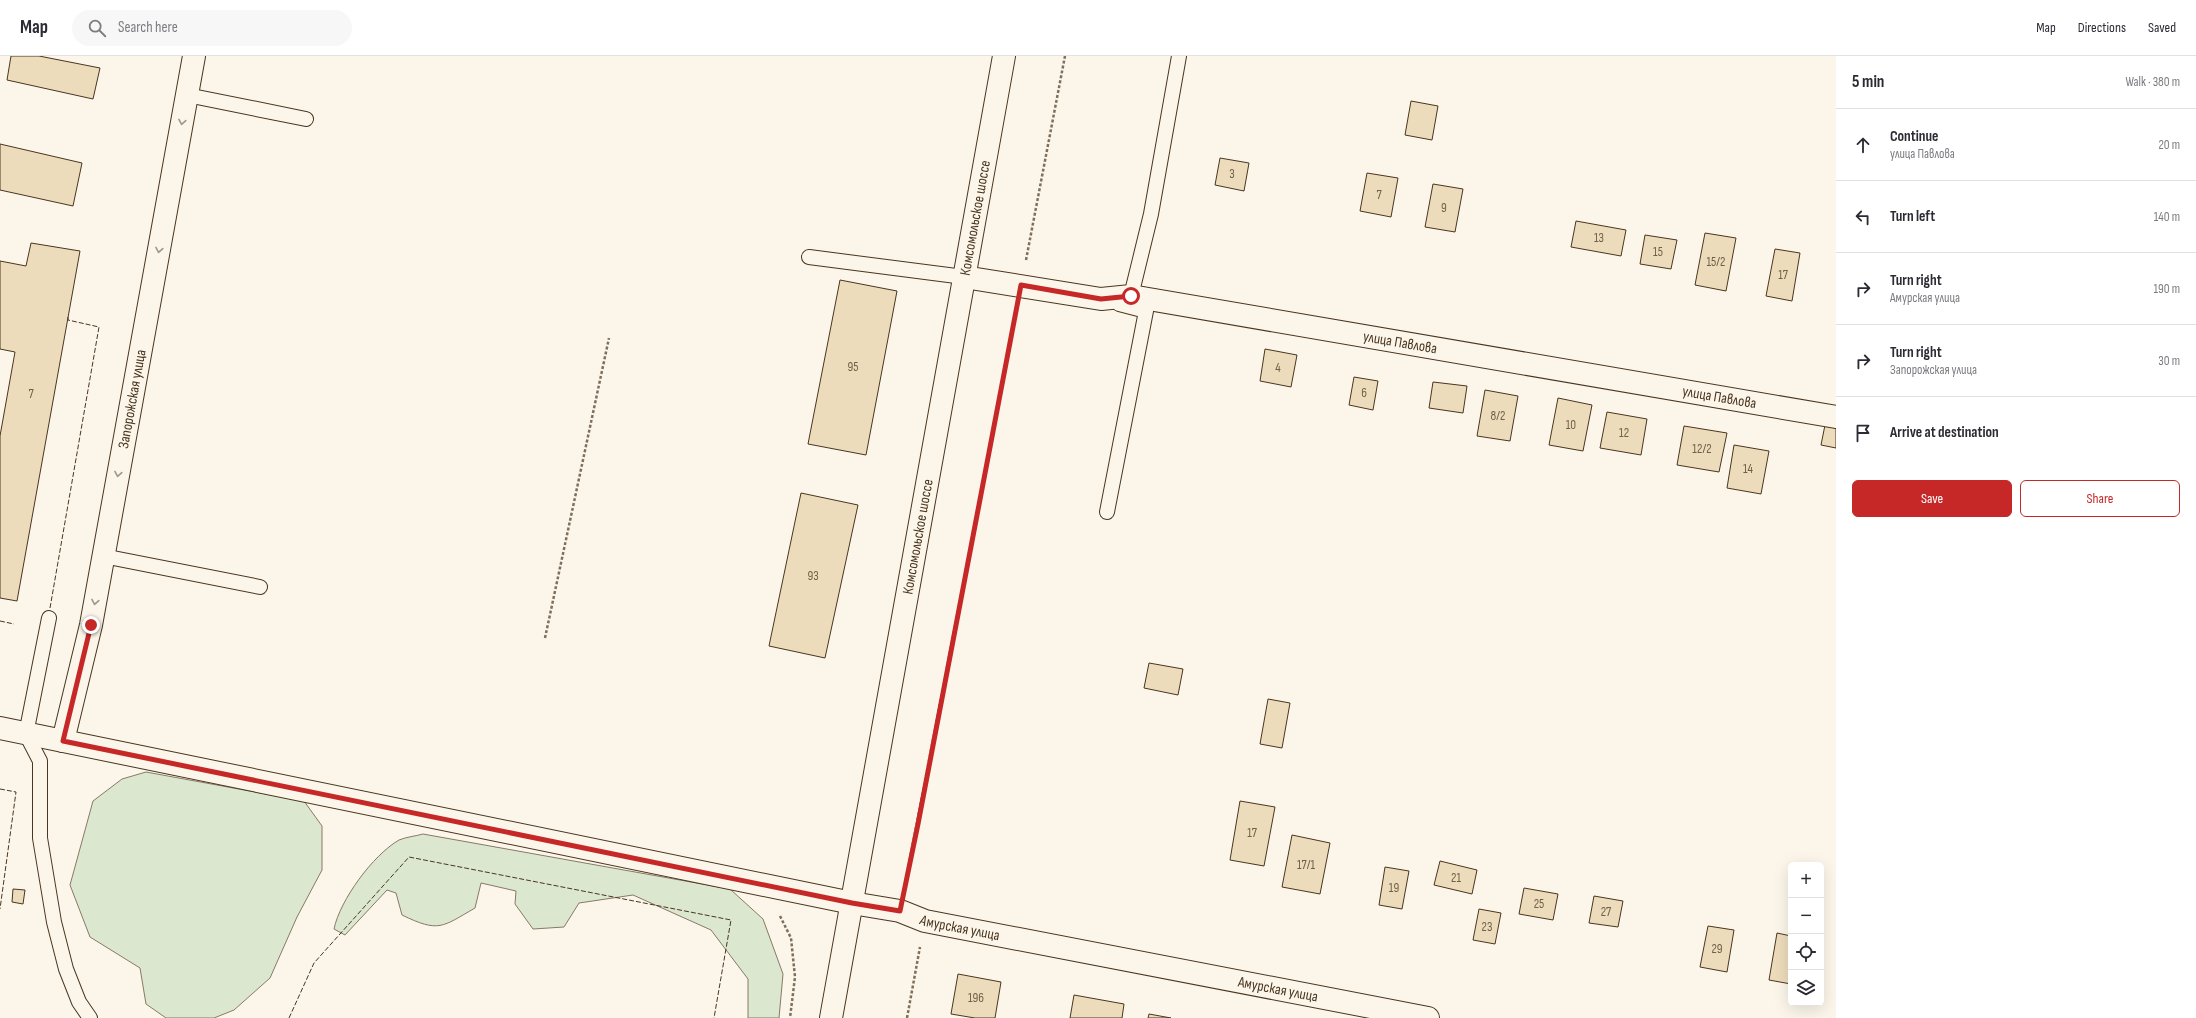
<!DOCTYPE html>
<meta charset="utf-8">
<style>
:root{--surface:#fff;--page:#f7f7f7;--text:#2b2b33;--muted:#7c7c81;--line:#e1e1e2;--accent:#c62828}
body{margin:0;font-family:"Sofia Sans Condensed",sans-serif;background:var(--page);color:var(--text)}
.controls{position:absolute;right:12px;bottom:12px;display:grid;overflow:hidden;border-radius:6px;box-shadow:0 4px 16px #0002}
.controls button{width:36px;height:36px;display:grid;place-items:center;padding:0;border:0;border-bottom:1px solid var(--line);background:var(--surface);color:var(--text);font:20px sans-serif}
.stop{position:absolute;width:12px;height:12px;margin:-9px;border:3px solid #c62828;border-radius:50%;background:#fff}
.stop.end{background:#c62828;border-color:#fff;box-shadow:0 1px 4px #0008}
.list{margin:0;padding:0;list-style:none}
h2{display:flex;justify-content:space-between;align-items:center;height:52px;margin:0;padding:0 16px;font-size:17px}
h2 small{font-size:13px;font-weight:400;color:var(--muted)}
.list li{display:grid;grid-template-columns:26px 1fr auto;gap:12px;align-items:center;box-sizing:border-box;height:72px;padding:0 16px;border-top:1px solid var(--line)}
.list b{display:block;font-size:15px;white-space:nowrap}
.list p{margin:0;font-size:13px;white-space:nowrap;color:var(--muted)}
.list em{font-size:13px;font-style:normal;color:var(--muted)}
.actions{display:flex;gap:8px;padding:12px 16px}
.actions a{flex:1;padding:9px 0;border:1px solid var(--accent);border-radius:6px;text-align:center;font-size:14px;color:var(--accent)}
.actions .main{background:var(--accent);color:#fff}
.icon{flex:none;width:22px;height:22px;fill:none;stroke:currentColor;stroke-width:2;stroke-linecap:round;stroke-linejoin:round}
.map{position:relative;flex:none;width:1836px;height:962px;overflow:hidden}
header{display:flex;align-items:center;gap:24px;box-sizing:border-box;height:56px;padding:0 20px;background:var(--surface);border-bottom:1px solid var(--line)}
header strong{font-size:19px}
nav{display:flex;gap:22px;margin-inline-start:auto;font-size:14px}
.search{width:280px;height:36px;background:var(--page);display:flex;align-items:center;gap:10px;box-sizing:border-box;padding:0 14px;border-radius:22px;color:var(--muted);font-size:15px}
main{display:flex}
aside{flex:1;background:var(--surface)}
.map>svg:first-child{display:block}
.green{fill:#dce7d0;stroke:#887966}
.building{fill:#ecdcbc;stroke:#4a3520}
.lines{fill:none;stroke-linecap:round;stroke-linejoin:round}
.lane-casing{stroke:#4a3520;stroke-width:16}
.street-casing{stroke:#4a3520;stroke-width:24}
.secondary-casing{stroke:#4a3520;stroke-width:24}
.path{stroke:#7f6f5c;stroke-width:2.5;stroke-dasharray:3 2;stroke-linecap:butt}
.lane{stroke:#fbf6e9;stroke-width:14}
.street{stroke:#fbf6e9;stroke-width:22}
.secondary{stroke:#fbf6e9;stroke-width:22}
.fence{stroke:#4a3520;stroke-width:1;stroke-dasharray:5 2;stroke-linecap:butt}
.oneway{stroke:#a29684}
.route{stroke:#c62828;stroke-width:5}
.labels{text-anchor:middle;dominant-baseline:central;stroke-width:3;stroke-linejoin:round;paint-order:stroke}
.number-label{font-size:13px;fill:#725f47}
.street-label{font-size:15px;fill:#4a3520;stroke:#fbf6e9}
</style>
<header>
<strong>Map</strong>
<div class="search"><svg class="icon" aria-label="search" viewBox="0 0 24 24"><circle cx="10" cy="10" r="6"/><path d="M15 15l6 6"/></svg>Search here</div>
<nav><a>Map</a><a>Directions</a><a>Saved</a></nav>
</header>
<main>
<div class="map">
<svg width="1836" height="962" viewBox="0 0 1836 962">
<rect width="100%" height="100%" fill="#fbf6e9"/>
<g class="green">
<polygon points="146,716 304,745 322,770 322,814 297,861 270,922 234,954 214,962 166,962 146,948 140,912 90,881 70,829 93,745 122,723"/>
<path d="M423 778 730 833 763 863 783 918 779 962H748V923L711 874 633 839 579 847 564 871 533 873 515 848 516 835 481 827 475 852C442 871 439 877 402 859L396 837 387 834 345 879 334 873C340 844 373 799 399 784 406 781 416 780 423 778Z"/>
</g>
<g class="building">
<polygon points="11,0 39,0 100,12 93,43 7,24"/>
<polygon points="1411,45 1438,50 1432,84 1405,79"/>
<polygon points="0,88 82,107 73,150 0,134"/>
<polygon points="1220,102 1249,107 1244,135 1215,129"/>
<polygon points="1367,117 1398,122 1391,161 1360,155"/>
<polygon points="1433,128 1463,133 1455,176 1425,171"/>
<polygon points="1576,165 1626,174 1621,200 1571,191"/>
<polygon points="1705,177 1736,182 1726,235 1695,229"/>
<polygon points="1645,179 1677,184 1671,213 1640,208"/>
<polygon points="31,187 80,195 17,545 0,542 0,380 15,296 0,293 0,205 26,210"/>
<polygon points="1775,193 1800,197 1792,245 1766,240"/>
<polygon points="840,224 897,235 866,399 808,388"/>
<polygon points="1265,293 1297,299 1291,331 1260,325"/>
<polygon points="1354,321 1378,325 1373,354 1349,349"/>
<polygon points="1433,326 1467,330 1463,357 1429,352"/>
<polygon points="1485,334 1518,340 1510,385 1477,380"/>
<polygon points="1558,342 1592,349 1583,395 1549,389"/>
<polygon points="1607,356 1647,363 1641,399 1600,392"/>
<polygon points="1825,369 1836,371 1836,392 1821,389"/>
<polygon points="1684,370 1727,377 1719,416 1677,409"/>
<polygon points="1734,389 1769,395 1761,438 1727,432"/>
<polygon points="801,437 858,449 825,602 769,590"/>
<polygon points="1149,607 1183,613 1178,639 1144,632"/>
<polygon points="1268,643 1290,647 1282,692 1260,688"/>
<polygon points="1240,745 1275,751 1264,810 1230,804"/>
<polygon points="1292,779 1330,787 1320,838 1282,831"/>
<polygon points="1440,805 1477,814 1472,838 1434,829"/>
<polygon points="1385,811 1409,815 1402,853 1379,849"/>
<polygon points="1524,832 1558,838 1553,864 1519,858"/>
<polygon points="13,833 25,834 23,848 12,846"/>
<polygon points="1594,840 1623,845 1618,871 1589,867"/>
<polygon points="1479,853 1501,857 1495,888 1473,884"/>
<polygon points="1708,870 1734,874 1727,916 1700,911"/>
<polygon points="1777,877 1791,880 1791,928 1769,924"/>
<polygon points="958,918 1001,926 995,962 975,962 951,958"/>
<polygon points="1074,939 1124,948 1122,962 1070,962"/>
<polygon points="1149,958 1171,962 1148,962"/>
</g>
<g class="lines">
<g class="lane-casing">
<g id="lane">
<polyline points="187,39 306,63"/>
<polyline points="809,201 964,221"/>
<polyline points="1131,240 1151,158 1179,0"/>
<polyline points="1107,456 1146,255 1119,248"/>
<polyline points="103,500 260,531"/>
<polyline points="49,562 26,678 40,705 40,782 54,866 66,913 79,946 90,962"/>
</g>
</g>
<g class="street-casing">
<g id="street">
<path id="s1" d="M964 221 1101 243 1131 240 1836 361"/>
<path id="s2" d="M0 672 852 847 900 855 925 865 1428 962"/>
<path id="s3" d="M63 685 91 569 194 0"/>
</g>
</g>
<g class="secondary-casing">
<g id="secondary">
<path id="s4" d="M831 962 1004 0"/>
</g>
</g>
<g class="path">
<polyline points="1026,204 1065,0"/>
<polyline points="545,582 609,282"/>
<polyline points="905,828 1016,256"/>
<polyline points="780,860 791,882 795,921 790,962"/>
<polyline points="907,962 920,891"/>
</g>
<use href="#lane" class="lane"/>
<use href="#street" class="street"/>
<use href="#secondary" class="secondary"/>
<g class="fence">
<polyline points="50,552 99,271 68,264 68,261"/>
<polyline points="0,565 14,568"/>
<polyline points="0,733 16,736 0,853"/>
<polyline points="289,962 314,907 409,801 731,864 714,962"/>
</g>
</g>
<defs><path id="oneway-chevron" d="M-2-3.5L2.5 0L-2 3.5" fill="none" stroke-width="1.6" stroke-linecap="round" stroke-linejoin="round"/></defs>
<g class="oneway">
<use href="#oneway-chevron" transform="translate(182 66) rotate(100)"/>
<use href="#oneway-chevron" transform="translate(159 194) rotate(100)"/>
<use href="#oneway-chevron" transform="translate(118 418) rotate(100)"/>
<use href="#oneway-chevron" transform="translate(95 546) rotate(100)"/>
</g>
<g class="lines">
<polyline class="route" points="91,569 63,685 852,847 900,855 918,768 1021,229 1101,243 1131,240"/>
</g>
<g class="labels">
<g class="number-label">
<text x="1232" y="118">3</text>
<text x="1379" y="139">7</text>
<text x="1444" y="152">9</text>
<text x="1599" y="182">13</text>
<text x="1658" y="196">15</text>
<text x="1716" y="206">15/2</text>
<text x="1783" y="219">17</text>
<text x="853" y="311">95</text>
<text x="1278" y="312">4</text>
<text x="1364" y="337">6</text>
<text x="31" y="338">7</text>
<text x="1498" y="360">8/2</text>
<text x="1571" y="369">10</text>
<text x="1624" y="377">12</text>
<text x="1702" y="393">12/2</text>
<text x="1748" y="413">14</text>
<text x="813" y="520">93</text>
<text x="1252" y="777">17</text>
<text x="1306" y="809">17/1</text>
<text x="1456" y="822">21</text>
<text x="1394" y="832">19</text>
<text x="1539" y="848">25</text>
<text x="1606" y="856">27</text>
<text x="1487" y="871">23</text>
<text x="1717" y="893">29</text>
<text x="976" y="942">196</text>
</g>
<g class="street-label">
<text stroke="none"><textPath href="#s4" startOffset="813">Комсомольское шоссе</textPath></text>
<text stroke="none"><textPath href="#s1" startOffset="442">улица Павлова</textPath></text>
<text stroke="none"><textPath href="#s1" startOffset="766">улица Павлова</textPath></text>
<text stroke="none"><textPath href="#s3" startOffset="349">Запорожская улица</textPath></text>
<text stroke="none"><textPath href="#s4" startOffset="489">Комсомольское шоссе</textPath></text>
<text stroke="none"><textPath href="#s2" startOffset="981">Амурская улица</textPath></text>
<text stroke="none"><textPath href="#s2" startOffset="1305">Амурская улица</textPath></text>
</g>
</g>
</svg>
<div class="controls">
<button>+</button>
<button>−</button>
<button><svg class="icon" aria-label="locate" viewBox="0 0 24 24"><circle cx="12" cy="12" r="6"/><path d="M12 2v4M12 18v4M2 12h4M18 12h4"/></svg></button>
<button><svg class="icon" aria-label="layers" viewBox="0 0 24 24"><path d="M12 4l9 5-9 5-9-5zM3 14l9 5 9-5"/></svg></button>
</div>
<div class="stop" style="left:1131px;top:240px"></div>
<div class="stop end" style="left:91px;top:569px"></div>
</div>
<aside>
<h2>5 min<small>Walk · 380 m</small></h2>
<ul class="list">
<li><svg class="icon" aria-label="ahead" viewBox="0 0 24 24"><path d="M12 20V5M6 11l6-6 6 6"/></svg><div><b>Continue</b><p>улица Павлова</p></div><em>20 m</em></li>
<li><svg class="icon" aria-label="left" viewBox="0 0 24 24"><path d="M17 20v-9H6M10 6l-5 5 5 5"/></svg><div><b>Turn left</b></div><em>140 m</em></li>
<li><svg class="icon" aria-label="right" viewBox="0 0 24 24"><path d="M7 20v-9h11M14 6l5 5-5 5"/></svg><div><b>Turn right</b><p>Амурская улица</p></div><em>190 m</em></li>
<li><svg class="icon" aria-label="right" viewBox="0 0 24 24"><path d="M7 20v-9h11M14 6l5 5-5 5"/></svg><div><b>Turn right</b><p>Запорожская улица</p></div><em>30 m</em></li>
<li><svg class="icon" aria-label="arrive" viewBox="0 0 24 24"><path d="M6 21V4h12l-3 4 3 4H6"/></svg><div><b>Arrive at destination</b></div></li>
</ul>
<div class="actions"><a class="main">Save</a><a>Share</a></div>
</aside>
</main>
